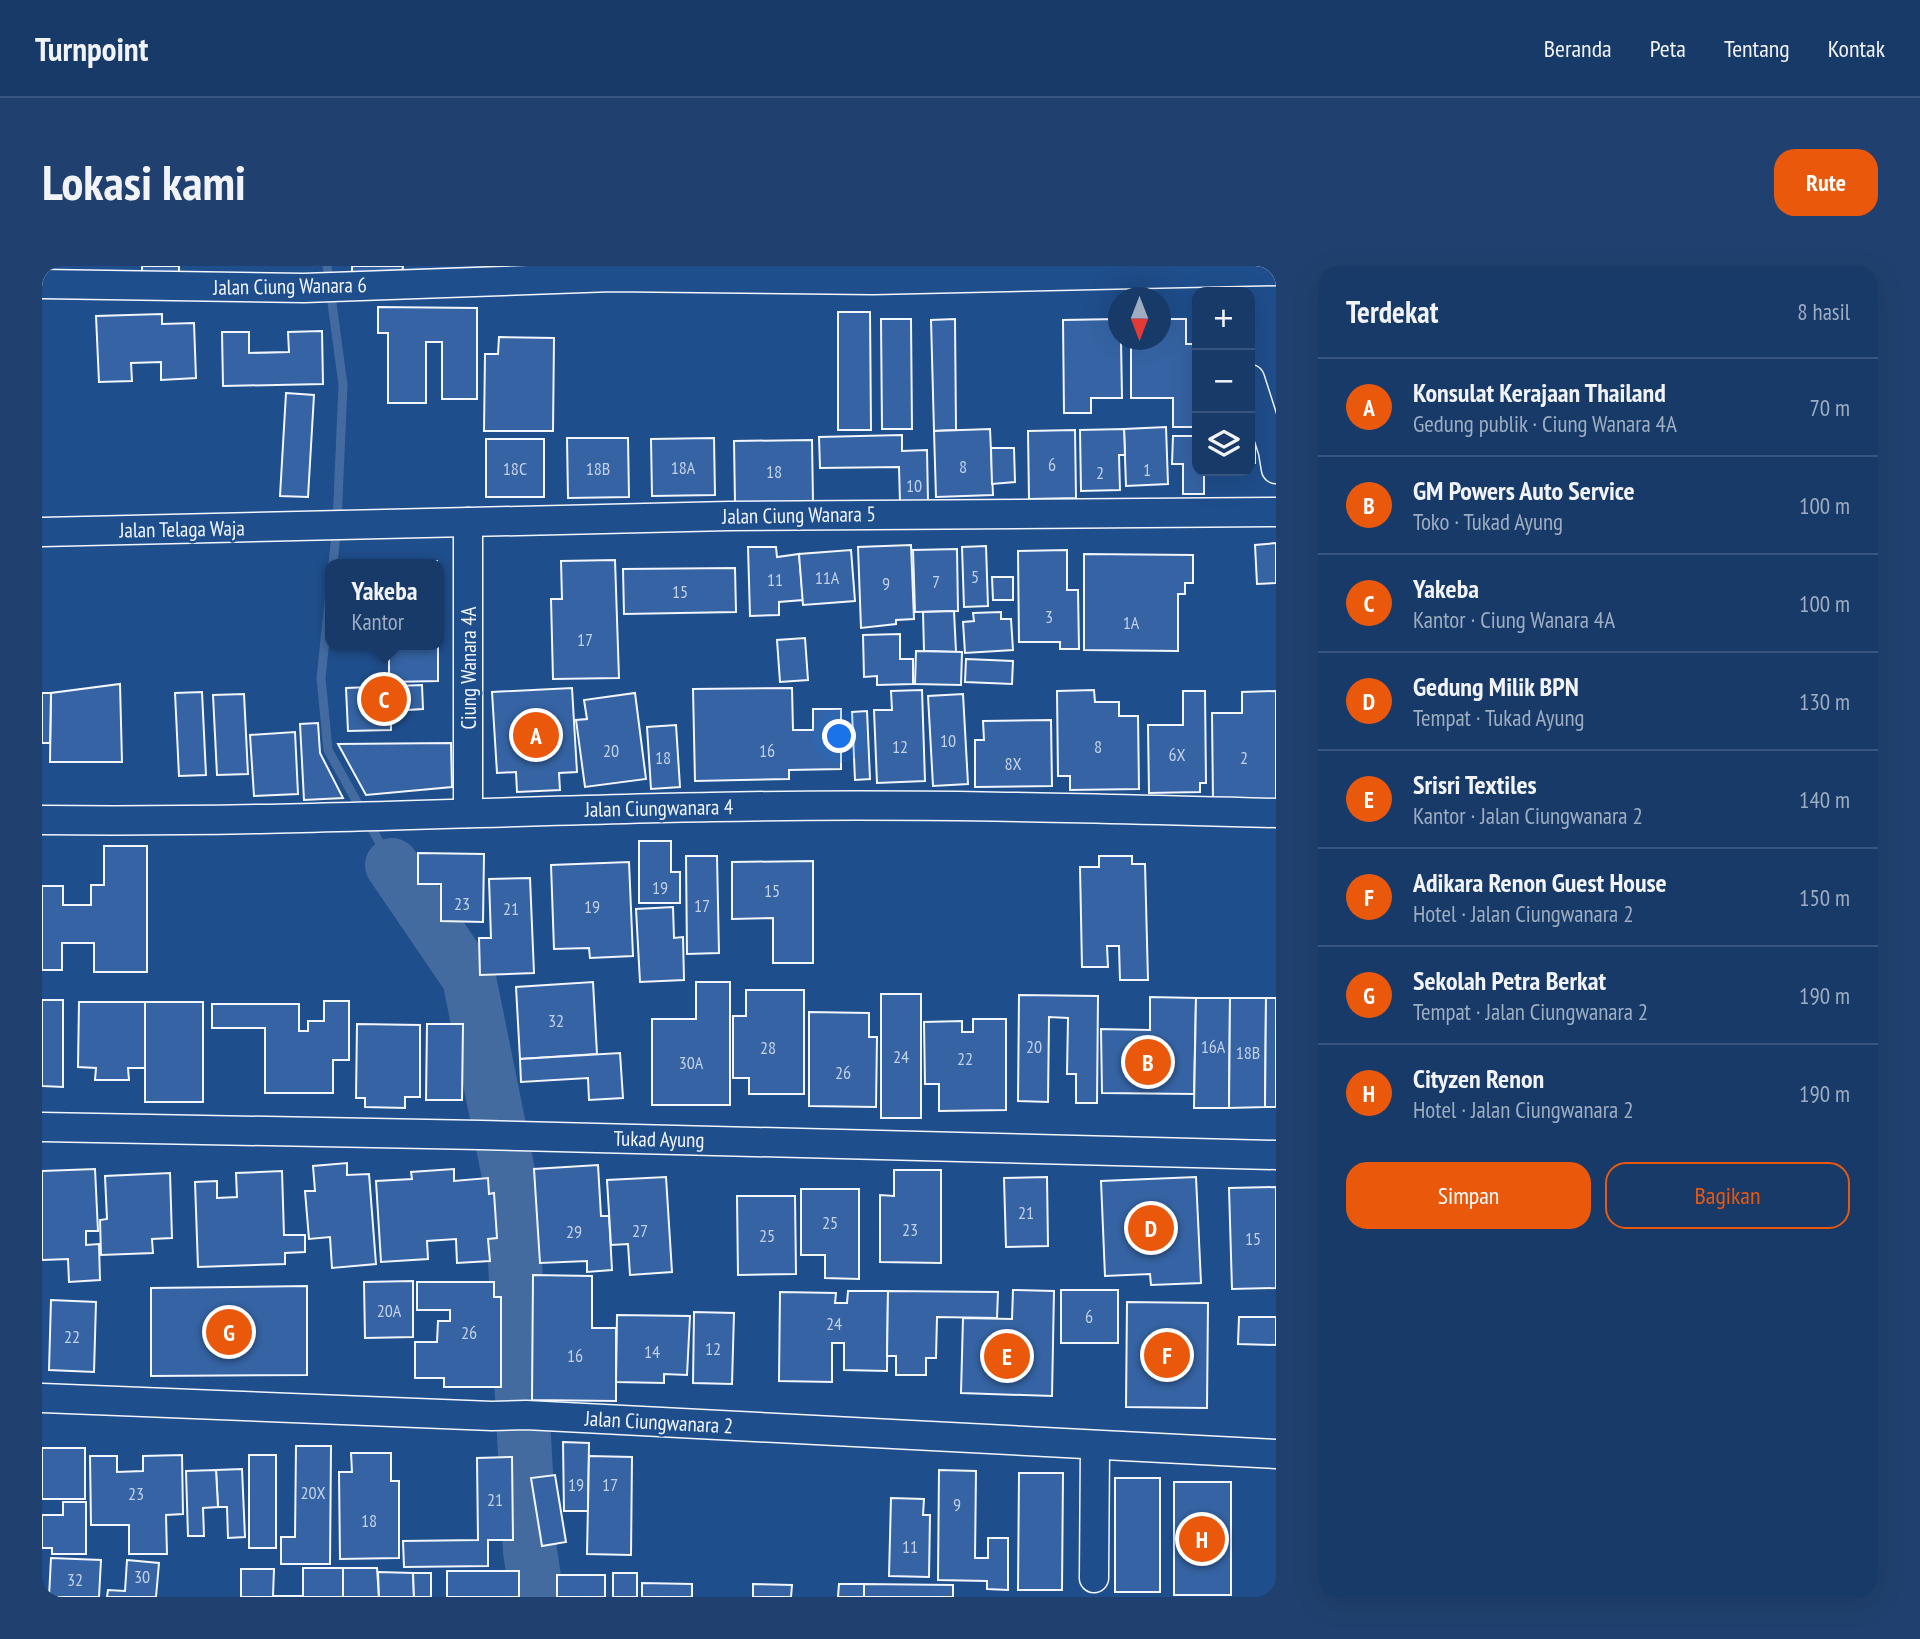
<!DOCTYPE html>
<html lang="id">
<meta charset="utf-8">
<style>
:root{--surface:#173a69;--page:#20416f;--text:#f1f3f6;--muted:#9eadc0;--line:#36547d;--accent:#ea580c}
body{margin:0;font-family:"PT Sans Narrow",sans-serif;background:var(--page);color:var(--text)}
.controls{position:absolute;right:21px;top:21px;display:grid;overflow:hidden;border-radius:14px;box-shadow:0 7px 28px #0002}
.controls button{width:63px;height:63px;display:grid;place-items:center;padding:0;border:0;border-bottom:2px solid var(--line);background:var(--surface);color:var(--text);font:35px sans-serif}
.compass{position:absolute;left:1066px;top:21px;width:63px;height:63px;border-radius:50%;background:var(--surface);box-shadow:0 7px 28px #0002;rotate:180deg}
.you{position:absolute;left:798px;top:471px;width:24px;height:24px;margin:-18px;border:5px solid #fff;border-radius:50%;background:#1a73e8;box-shadow:0 0 0 10px #1a73e833}
.badge{display:grid;place-items:center;width:46px;height:46px;border-radius:50%;background:var(--accent);color:#fff;font-size:23px;font-weight:700}
.pin{position:absolute;translate:-50% -50%;border:4px solid #fff;box-shadow:0 2px 7px #0006}
.popup{position:absolute;left:283px;top:293px;width:119px;height:91px;box-sizing:border-box;display:grid;place-content:center;border-radius:14px;background:var(--surface);filter:drop-shadow(0 2px 5px #0005);font-size:23px;white-space:nowrap;color:var(--muted)}
.popup b{font-size:26px;color:var(--text)}
.popup::after{content:'';position:absolute;left:50%;top:100%;margin-left:-14px;border:14px solid transparent;border-top-color:var(--surface)}
.list{margin:0;padding:0;list-style:none}
h2{display:flex;justify-content:space-between;align-items:center;height:91px;margin:0;padding:0 28px;font-size:30px}
h2 small{font-size:23px;font-weight:400;color:var(--muted)}
.list li{display:grid;grid-template-columns:46px 1fr auto;gap:21px;align-items:center;box-sizing:border-box;height:98px;padding:0 28px;border-top:2px solid var(--line)}
.list b{display:block;font-size:26px;white-space:nowrap}
.list p{margin:0;font-size:23px;white-space:nowrap;color:var(--muted)}
.list em{font-size:23px;font-style:normal;color:var(--muted)}
.actions{display:flex;gap:14px;padding:21px 28px}
.actions a{flex:1;padding:16px 0;border:2px solid var(--accent);border-radius:21px;text-align:center;font-size:24px;color:var(--accent)}
.actions .main{background:var(--accent);color:#fff}
.icon{flex:none;width:38px;height:38px;fill:none;stroke:currentColor;stroke-width:2;stroke-linecap:round;stroke-linejoin:round}
.map{position:relative;flex:none;width:1234px;height:1331px;overflow:hidden;border-radius:21px}
header{display:flex;align-items:center;gap:42px;box-sizing:border-box;height:98px;padding:0 35px;background:var(--surface);border-bottom:2px solid var(--line)}
header strong{font-size:33px}
nav{display:flex;gap:38px;margin-inline-start:auto;font-size:24px}
.intro{display:flex;align-items:center;justify-content:space-between;box-sizing:border-box;height:168px;padding:0 42px}
h1{margin:0;font-size:49px}
.button{padding:18px 32px;border-radius:21px;background:var(--accent);color:#fff;font-size:24px;font-weight:700}
main{display:flex;gap:42px;padding:0 42px}
aside{flex:1;background:var(--surface);border-radius:21px;box-shadow:0 7px 28px #0002}
.map>svg:first-child{display:block}
.lines{fill:none;stroke-linecap:round;stroke-linejoin:round}
.stream{stroke:#446ba0;stroke-width:9}
.river{stroke:#446ba0;stroke-width:54}
.building{fill:#3563a3;stroke:#f2f6ff;stroke-width:2}
.minor-casing{stroke:#f2f6ff;stroke-width:31}
.minor{stroke:#1f4e8c;stroke-width:28}
.labels{text-anchor:middle;dominant-baseline:central;stroke-width:5;stroke-linejoin:round;paint-order:stroke}
.number-label{font-size:18px;fill:#c3d1e8}
.street-label{font-size:21px;fill:#f2f6ff;stroke:#1f4e8c}
</style>
<header>
<strong>Turnpoint</strong>
<nav><a>Beranda</a><a>Peta</a><a>Tentang</a><a>Kontak</a></nav>
</header>
<div class="intro"><h1>Lokasi kami</h1><a class="button">Rute</a></div>
<main>
<div class="map">
<svg width="1234" height="1331" viewBox="0 0 1234 1331">
<rect width="100%" height="100%" fill="#1f4e8c"/>
<g class="lines">
<g class="stream">
<polyline points="285,0 301,119 295,257 291,298"/>
<polyline points="288,326 279,412 286,484 350,599"/>
</g>
<polyline class="river" points="350,599 427,712 469,920 488,1285 495,1331"/>
</g>
<g class="building">
<rect x="100" y="0" width="37" height="7"/>
<polygon points="310,0 361,0 360,8 310,7"/>
<polygon points="336,41 435,42 435,133 400,133 400,76 384,76 384,137 346,137 346,67 336,67"/>
<polygon points="796,46 828,46 829,164 796,164"/>
<polygon points="120,48 120,58 152,57 154,112 119,114 119,96 89,97 90,115 57,116 54,50"/>
<polygon points="839,53 869,53 870,163 840,163"/>
<polygon points="913,53 914,164 892,165 889,54"/>
<polygon points="1076,53 1076,74 1079,74 1080,132 1049,132 1049,147 1022,147 1021,54"/>
<polygon points="1118,53 1144,53 1144,78 1155,78 1155,161 1131,161 1131,132 1089,132 1089,74 1118,74"/>
<polygon points="280,65 281,118 181,120 180,66 207,66 207,87 247,86 246,66"/>
<polygon points="457,71 512,72 511,165 442,165 443,88 456,88"/>
<polygon points="244,127 272,129 266,231 238,230"/>
<polygon points="1124,161 1126,218 1084,220 1082,163"/>
<polygon points="948,163 951,229 894,231 892,165"/>
<polygon points="1082,163 1083,189 1077,189 1078,224 1039,225 1038,164"/>
<polygon points="1033,164 1034,232 987,233 986,165"/>
<polygon points="860,169 860,185 885,184 886,235 858,236 857,201 778,202 777,171"/>
<polygon points="1131,170 1155,170 1155,205 1162,205 1162,228 1141,228 1141,198 1130,198"/>
<rect x="1208" y="170" width="5" height="27"/>
<polygon points="525,172 586,172 587,231 526,232"/>
<polygon points="672,172 673,229 610,230 609,173"/>
<rect x="444" y="173" width="58" height="58"/>
<polygon points="770,174 771,236 693,237 692,175"/>
<polygon points="949,182 972,182 973,216 950,218"/>
<polygon points="1234,277 1234,317 1215,318 1213,279"/>
<polygon points="869,279 872,353 854,354 854,358 819,362 816,281"/>
<polygon points="944,280 946,340 922,341 920,281"/>
<polygon points="706,281 734,281 735,291 757,288 761,334 737,336 737,349 708,350"/>
<polygon points="915,283 916,345 873,346 871,284"/>
<polygon points="809,284 813,335 761,339 757,288"/>
<polygon points="1025,284 1025,324 1036,324 1037,383 1018,383 1018,376 977,376 976,285"/>
<polygon points="1042,288 1151,289 1151,317 1143,317 1143,328 1136,328 1136,385 1042,384"/>
<polygon points="573,294 577,412 511,413 509,333 520,333 519,295"/>
<polygon points="395,295 395,298 339,298 339,297"/>
<polygon points="693,302 694,346 582,348 581,303"/>
<polygon points="950,311 971,311 971,334 951,334"/>
<polygon points="912,345 914,386 882,385 881,346"/>
<polygon points="959,346 959,353 969,353 971,384 923,387 921,356 932,355 931,347"/>
<polygon points="858,368 858,393 871,393 871,418 835,419 835,410 822,411 821,369"/>
<polygon points="763,372 766,414 738,416 735,374"/>
<polygon points="347,379 396,379 396,415 347,416"/>
<polygon points="874,385 920,386 919,419 873,418"/>
<polygon points="924,393 971,395 970,418 923,416"/>
<polygon points="78,418 80,496 8,496 9,427"/>
<polygon points="380,419 381,443 349,445 349,464 306,465 304,422"/>
<polygon points="530,422 535,506 517,507 518,524 475,526 474,506 455,507 450,426"/>
<polygon points="750,422 751,464 771,464 771,443 799,443 799,503 747,504 747,513 653,515 651,423"/>
<polygon points="880,424 883,515 835,517 832,444 850,444 849,425"/>
<polygon points="1052,424 1053,436 1077,436 1077,450 1096,450 1097,523 1028,524 1028,510 1016,510 1015,425"/>
<polygon points="1141,425 1163,425 1164,517 1158,517 1158,526 1107,527 1106,459 1141,459"/>
<polygon points="1234,425 1234,535 1171,536 1170,447 1200,447 1200,426"/>
<polygon points="160,426 164,509 137,510 133,427"/>
<polygon points="0,427 9,427 8,477 0,477"/>
<polygon points="593,427 604,513 543,521 534,454 545,453 542,434"/>
<polygon points="202,428 206,508 175,509 171,429"/>
<polygon points="921,428 926,518 891,520 886,430"/>
<polygon points="825,445 828,513 813,514 810,446"/>
<polygon points="1009,454 1010,520 933,521 933,474 942,474 941,455"/>
<polygon points="276,457 278,487 301,532 262,534 258,458"/>
<polygon points="634,459 638,521 609,523 605,461"/>
<polygon points="253,466 256,528 212,530 208,469"/>
<polygon points="409,477 410,521 324,529 296,478"/>
<polygon points="597,575 629,575 629,606 638,606 638,637 597,637"/>
<polygon points="62,580 105,580 105,706 52,706 52,677 20,677 20,704 0,704 0,620 21,620 21,639 49,639 49,619 62,619"/>
<polygon points="376,587 442,588 441,656 399,655 399,618 376,618"/>
<polygon points="644,590 675,590 677,687 645,688"/>
<polygon points="1057,590 1090,590 1090,598 1103,598 1106,714 1078,714 1077,680 1065,680 1066,701 1040,701 1038,601 1057,601"/>
<polygon points="771,595 771,697 731,697 731,652 690,653 690,596"/>
<polygon points="587,596 591,690 548,692 547,682 512,683 509,599"/>
<polygon points="488,612 492,707 438,709 437,672 449,672 447,613"/>
<polygon points="631,641 632,672 641,671 642,714 598,716 594,643"/>
<polygon points="551,716 555,788 478,793 474,721"/>
<polygon points="654,716 688,716 688,839 610,839 610,753 654,753"/>
<polygon points="704,724 762,724 762,828 707,828 707,812 691,812 691,750 704,750"/>
<rect x="839" y="728" width="40" height="124"/>
<polygon points="977,729 1056,730 1055,837 1034,837 1034,808 1025,808 1026,752 1007,751 1006,836 976,835"/>
<polygon points="1108,731 1154,732 1152,828 1060,827 1059,763 1108,764"/>
<polygon points="1154,732 1188,732 1187,842 1152,842"/>
<polygon points="1188,732 1224,732 1223,841 1187,842"/>
<polygon points="1224,732 1234,732 1234,841 1223,841"/>
<polygon points="0,734 21,734 21,821 0,820"/>
<polygon points="282,735 307,735 307,794 291,794 291,827 223,827 223,762 170,762 170,738 257,738 257,765 266,765 266,755 282,755"/>
<polygon points="37,736 103,736 103,802 86,802 87,814 53,814 54,802 36,801"/>
<rect x="103" y="736" width="58" height="100"/>
<polygon points="767,746 827,747 827,771 835,771 834,841 767,840"/>
<polygon points="931,753 964,753 964,844 897,845 897,818 883,818 882,756 920,755 920,766 931,766"/>
<polygon points="315,758 378,759 378,831 363,831 363,842 323,841 323,832 314,832"/>
<polygon points="385,758 421,758 420,834 384,834"/>
<polygon points="578,787 581,832 547,834 546,812 479,816 478,793"/>
<polygon points="305,897 305,909 327,908 334,998 290,1002 288,971 267,973 263,925 273,925 271,900"/>
<polygon points="556,899 559,950 567,950 570,1004 545,1006 545,995 498,997 492,903"/>
<polygon points="53,903 56,965 44,965 44,979 57,978 58,1014 27,1016 26,993 0,994 0,905"/>
<polygon points="412,903 412,915 446,912 447,928 452,927 455,972 446,973 448,995 415,997 414,973 385,975 386,993 339,996 334,915 370,913 369,906"/>
<polygon points="852,904 899,904 899,997 838,996 838,929 852,930"/>
<polygon points="240,905 242,969 263,969 263,986 243,987 243,998 156,1001 153,916 175,915 175,932 195,931 194,907"/>
<polygon points="128,907 130,972 110,973 111,987 59,989 58,954 65,953 63,910"/>
<polygon points="624,911 630,1006 588,1009 586,978 569,979 565,914"/>
<polygon points="1005,911 1006,980 964,981 962,912"/>
<polygon points="1154,911 1159,1017 1109,1019 1108,1008 1063,1010 1059,915"/>
<polygon points="1234,921 1234,1022 1190,1023 1187,922"/>
<polygon points="759,923 817,923 817,1013 783,1012 783,989 759,989"/>
<polygon points="695,930 753,930 754,1008 696,1009"/>
<polygon points="491,1009 550,1010 550,1062 574,1062 574,1135 490,1134"/>
<polygon points="371,1015 371,1071 323,1072 322,1016"/>
<polygon points="375,1016 452,1016 452,1031 459,1031 459,1121 402,1121 402,1112 373,1112 373,1076 395,1076 396,1055 408,1055 408,1044 375,1044"/>
<polygon points="265,1020 265,1109 109,1110 109,1022"/>
<polygon points="971,1024 1012,1025 1010,1130 919,1127 921,1052 970,1053"/>
<rect x="1019" y="1024" width="57" height="53"/>
<polygon points="806,1025 846,1025 845,1105 802,1104 802,1077 790,1077 790,1116 737,1115 738,1026 794,1027 793,1037 805,1037"/>
<polygon points="846,1025 956,1026 955,1052 895,1051 894,1092 884,1092 884,1109 854,1109 854,1090 845,1090"/>
<polygon points="9,1034 54,1036 52,1106 7,1104"/>
<polygon points="1085,1036 1166,1037 1165,1142 1084,1141"/>
<polygon points="652,1046 692,1047 690,1118 651,1117"/>
<polygon points="575,1049 648,1050 645,1109 622,1108 622,1117 574,1116"/>
<polygon points="1197,1051 1234,1051 1234,1079 1196,1078"/>
<polygon points="521,1176 547,1177 546,1245 522,1245"/>
<polygon points="254,1180 289,1180 288,1298 239,1298 239,1271 253,1271"/>
<rect x="0" y="1182" width="43" height="51"/>
<polygon points="309,1187 349,1187 349,1215 357,1215 357,1292 298,1293 297,1206 310,1206"/>
<polygon points="140,1189 141,1248 124,1249 125,1288 87,1288 87,1259 49,1259 48,1190 75,1190 75,1206 101,1205 101,1190"/>
<rect x="207" y="1189" width="27" height="93"/>
<polygon points="547,1190 590,1191 589,1289 545,1288"/>
<polygon points="470,1191 471,1274 446,1274 446,1300 362,1301 361,1275 436,1274 435,1192"/>
<polygon points="200,1203 203,1271 186,1272 185,1241 176,1241 174,1204"/>
<polygon points="174,1204 176,1241 161,1242 162,1270 146,1270 144,1205"/>
<polygon points="897,1204 934,1205 933,1292 946,1292 946,1272 966,1272 966,1324 945,1323 945,1315 896,1314"/>
<polygon points="977,1207 1021,1207 1020,1324 976,1324"/>
<polygon points="513,1209 524,1276 500,1280 489,1212"/>
<rect x="1073" y="1212" width="45" height="114"/>
<rect x="1132" y="1216" width="57" height="113"/>
<polygon points="849,1232 882,1233 881,1249 888,1249 887,1311 847,1310"/>
<polygon points="21,1236 44,1236 44,1288 10,1288 10,1282 0,1282 0,1249 21,1249"/>
<polygon points="9,1292 59,1294 57,1331 7,1331"/>
<polygon points="85,1294 117,1297 114,1331 65,1331 66,1324 83,1325"/>
<polygon points="261,1302 301,1302 301,1331 199,1331 199,1303 232,1303 231,1330 261,1330"/>
<polygon points="301,1302 335,1302 337,1331 301,1331"/>
<rect x="405" y="1305" width="72" height="26"/>
<polygon points="336,1306 371,1307 372,1331 337,1331"/>
<polygon points="371,1307 389,1307 389,1331 372,1331"/>
<rect x="571" y="1307" width="24" height="24"/>
<rect x="515" y="1309" width="48" height="22"/>
<polygon points="600,1317 650,1318 650,1331 600,1331"/>
<polygon points="711,1318 750,1319 749,1331 711,1331"/>
<polygon points="797,1318 822,1318 822,1331 796,1331"/>
<polygon points="822,1318 911,1319 911,1331 822,1331"/>
</g>
<g class="lines">
<g class="minor-casing">
<g id="minor">
<polyline points="0,18 262,22 570,11 831,14 1234,5"/>
<polyline points="1208,113 1231,185 1234,203"/>
<polyline points="426,256 426,547"/>
<polyline points="0,266 687,250 1234,246"/>
<path d="M0 554C223 557 446 545 670 541 858 537 1046 542 1234 547"/>
<polyline points="0,861 438,869 1234,889"/>
<polyline points="0,1132 450,1150 484,1149 1234,1188"/>
<polyline points="1052,1312 1053,1180"/>
</g>
</g>
<use href="#minor" class="minor"/>
</g>
<g class="labels">
<g class="number-label">
<text x="1010" y="198">6</text>
<text x="921" y="200">8</text>
<text x="641" y="201">18A</text>
<text x="473" y="202">18C</text>
<text x="556" y="202">18B</text>
<text x="1105" y="203">1</text>
<text x="732" y="205">18</text>
<text x="1058" y="206">2</text>
<text x="872" y="219">10</text>
<text x="933" y="310">5</text>
<text x="785" y="311">11A</text>
<text x="733" y="313">11</text>
<text x="894" y="315">7</text>
<text x="844" y="317">9</text>
<text x="638" y="325">15</text>
<text x="1007" y="350">3</text>
<text x="1089" y="356">1A</text>
<text x="543" y="373">17</text>
<text x="906" y="474">10</text>
<text x="858" y="480">12</text>
<text x="1056" y="480">8</text>
<text x="569" y="484">20</text>
<text x="725" y="484">16</text>
<text x="1135" y="488">6X</text>
<text x="621" y="491">18</text>
<text x="1202" y="491">2</text>
<text x="971" y="497">8X</text>
<text x="618" y="621">19</text>
<text x="730" y="624">15</text>
<text x="420" y="637">23</text>
<text x="660" y="639">17</text>
<text x="550" y="640">19</text>
<text x="469" y="642">21</text>
<text x="514" y="754">32</text>
<text x="992" y="780">20</text>
<text x="1171" y="780">16A</text>
<text x="726" y="781">28</text>
<text x="1206" y="786">18B</text>
<text x="859" y="790">24</text>
<text x="923" y="792">22</text>
<text x="649" y="796">30A</text>
<text x="801" y="806">26</text>
<text x="984" y="946">21</text>
<text x="788" y="956">25</text>
<text x="868" y="963">23</text>
<text x="598" y="964">27</text>
<text x="532" y="965">29</text>
<text x="725" y="969">25</text>
<text x="1211" y="972">15</text>
<text x="347" y="1044">20A</text>
<text x="1047" y="1050">6</text>
<text x="792" y="1057">24</text>
<text x="427" y="1066">26</text>
<text x="30" y="1070">22</text>
<text x="671" y="1082">12</text>
<text x="610" y="1085">14</text>
<text x="533" y="1089">16</text>
<text x="534" y="1218">19</text>
<text x="568" y="1218">17</text>
<text x="271" y="1226">20X</text>
<text x="94" y="1227">23</text>
<text x="453" y="1233">21</text>
<text x="915" y="1238">9</text>
<text x="327" y="1254">18</text>
<text x="868" y="1280">11</text>
<text x="100" y="1310">30</text>
<text x="33" y="1313">32</text>
</g>
<g class="street-label">
<text transform="translate(248 20) rotate(-1)">Jalan Ciung Wanara 6</text>
<text transform="translate(757 249) rotate(-1)">Jalan Ciung Wanara 5</text>
<text transform="translate(140 263) rotate(-1)">Jalan Telaga Waja</text>
<text transform="translate(426 402) rotate(-90)">Ciung Wanara 4A</text>
<text transform="translate(617 542) rotate(-1)">Jalan Ciungwanara 4</text>
<text transform="translate(617 873) rotate(1)">Tukad Ayung</text>
<text transform="translate(617 1156) rotate(3)">Jalan Ciungwanara 2</text>
</g>
</g>
</svg>
<div class="controls">
<button>+</button>
<button>−</button>
<button><svg class="icon" aria-label="layers" viewBox="0 0 24 24"><path d="M12 4l9 5-9 5-9-5zM3 14l9 5 9-5"/></svg></button>
</div>
<svg class="compass" viewBox="-18 -18 36 36"><path d="M0-13l5 13h-10z" fill="#e53935"/><path d="M0 13l5-13h-10z" fill="#9eadc0"/></svg>
<div class="you"></div>
<div class="pin badge" style="left:494px;top:469px">A</div>
<div class="pin badge" style="left:1106px;top:796px">B</div>
<div class="pin badge" style="left:342px;top:433px">C</div>
<div class="popup"><b>Yakeba</b>Kantor</div>
<div class="pin badge" style="left:1109px;top:962px">D</div>
<div class="pin badge" style="left:965px;top:1090px">E</div>
<div class="pin badge" style="left:1125px;top:1089px">F</div>
<div class="pin badge" style="left:187px;top:1066px">G</div>
<div class="pin badge" style="left:1160px;top:1273px">H</div>
</div>
<aside>
<h2>Terdekat<small>8 hasil</small></h2>
<ul class="list">
<li><span class="badge">A</span><div><b>Konsulat Kerajaan Thailand</b><p>Gedung publik · Ciung Wanara 4A</p></div><em>70 m</em></li>
<li><span class="badge">B</span><div><b>GM Powers Auto Service</b><p>Toko · Tukad Ayung</p></div><em>100 m</em></li>
<li><span class="badge">C</span><div><b>Yakeba</b><p>Kantor · Ciung Wanara 4A</p></div><em>100 m</em></li>
<li><span class="badge">D</span><div><b>Gedung Milik BPN</b><p>Tempat · Tukad Ayung</p></div><em>130 m</em></li>
<li><span class="badge">E</span><div><b>Srisri Textiles</b><p>Kantor · Jalan Ciungwanara 2</p></div><em>140 m</em></li>
<li><span class="badge">F</span><div><b>Adikara Renon Guest House</b><p>Hotel · Jalan Ciungwanara 2</p></div><em>150 m</em></li>
<li><span class="badge">G</span><div><b>Sekolah Petra Berkat</b><p>Tempat · Jalan Ciungwanara 2</p></div><em>190 m</em></li>
<li><span class="badge">H</span><div><b>Cityzen Renon</b><p>Hotel · Jalan Ciungwanara 2</p></div><em>190 m</em></li>
</ul>
<div class="actions"><a class="main">Simpan</a><a>Bagikan</a></div>
</aside>
</main>
